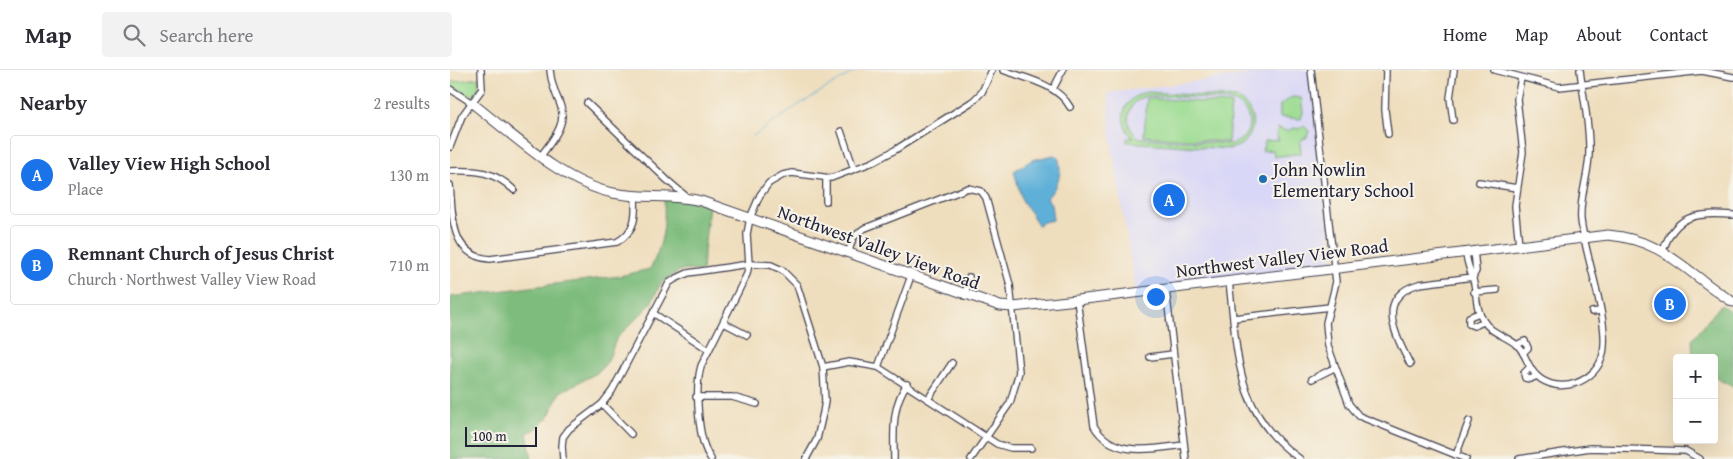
<!DOCTYPE html>
<meta charset="utf-8">
<style>
:root{--surface:#fff;--page:#f2f2f3;--text:#2b2b33;--muted:#7c7c81;--line:#e1e1e2;--accent:#1a73e8}
body{margin:0;font-family:"Gentium Book Plus",serif;background:var(--page);color:var(--text)}
.controls{position:absolute;right:15px;bottom:15px;display:grid;overflow:hidden;border-radius:5px;box-shadow:0 5px 20px #0002}
.controls button{width:45px;height:45px;display:grid;place-items:center;padding:0;border:0;border-bottom:1px solid var(--line);background:var(--surface);color:var(--text);font:25px sans-serif}
.scale{position:absolute;left:15px;bottom:12px;width:72px;box-sizing:border-box;padding-left:5px;border:2px solid #22223b;border-top:0;font-size:14px;line-height:18px;white-space:nowrap;color:#22223b;-webkit-text-stroke:4px #f7f3e8;paint-order:stroke}
.you{position:absolute;left:705px;top:226px;width:18px;height:18px;margin:-12px;border:4px solid #fff;border-radius:50%;background:#1a73e8;box-shadow:0 0 0 8px #1a73e833}
.badge{display:grid;place-items:center;width:32px;height:32px;border-radius:50%;background:var(--accent);color:#fff;font-size:16px;font-weight:700}
.pin{position:absolute;translate:-50% -50%;border:2px solid #fff;box-shadow:0 1px 5px #0006}
.list{margin:0;padding:0;list-style:none}
h2{display:flex;justify-content:space-between;align-items:center;height:65px;margin:0;padding:0 20px;font-size:21px}
h2 small{font-size:16px;font-weight:400;color:var(--muted)}
.list li{display:grid;grid-template-columns:32px 1fr auto;gap:15px;align-items:center;box-sizing:border-box;height:80px;margin:0 10px 10px;padding:0 10px;border:1px solid var(--line);border-radius:5px}
.list b{display:block;font-size:19px;white-space:nowrap}
.list p{margin:0;font-size:16px;white-space:nowrap;color:var(--muted)}
.list em{font-size:16px;font-style:normal;color:var(--muted)}
.icon{flex:none;width:28px;height:28px;fill:none;stroke:currentColor;stroke-width:2;stroke-linecap:round;stroke-linejoin:round}
.map{position:relative;flex:none;width:1283px;height:389px;overflow:hidden}
header{display:flex;align-items:center;gap:30px;box-sizing:border-box;height:70px;padding:0 25px;background:var(--surface);border-bottom:1px solid var(--line)}
header strong{font-size:24px}
nav{display:flex;gap:28px;margin-inline-start:auto;font-size:18px}
.search{width:350px;height:45px;background:var(--page);display:flex;align-items:center;gap:12px;box-sizing:border-box;padding:0 18px;border-radius:5px;color:var(--muted);font-size:19px}
main{display:flex}
aside{flex:1;background:var(--surface)}
.map>svg:first-child{display:block}
.built{fill:#d9d7f7}
.green{fill:#9cdc92;stroke:#5f7f66;fill-rule:evenodd}
.forest{fill:#7dbc7c;stroke:#506f5c}
.water{fill:#5eb0d9;stroke:#40698a}
.lines{fill:none;stroke-linecap:round;stroke-linejoin:round}
.stream{stroke:#5eb0d9;stroke-width:1}
.street-casing{stroke:#413e4e;stroke-width:8}
.secondary-casing{stroke:#413e4e;stroke-width:11}
.street{stroke:#fff;stroke-width:5.5}
.secondary{stroke:#fff;stroke-width:9}
.poi-dot{fill:#1f6fb2;stroke:#f7f3e8;stroke-width:2}
.labels{text-anchor:middle;dominant-baseline:central;stroke-width:4;stroke-linejoin:round;paint-order:stroke}
.poi-label{font-size:18px;fill:#22223b;stroke:#f7f3e8;text-anchor:start}
.street-label{font-size:18px;fill:#22223b;stroke:#f7f3e8}
</style>
<header>
<strong>Map</strong>
<div class="search"><svg class="icon" aria-label="search" viewBox="0 0 24 24"><circle cx="10" cy="10" r="6"/><path d="M15 15l6 6"/></svg>Search here</div>
<nav><a>Home</a><a>Map</a><a>About</a><a>Contact</a></nav>
</header>
<main>
<aside>
<h2>Nearby<small>2 results</small></h2>
<ul class="list">
<li><span class="badge">A</span><div><b>Valley View High School</b><p>Place</p></div><em>130 m</em></li>
<li><span class="badge">B</span><div><b>Remnant Church of Jesus Christ</b><p>Church · Northwest Valley View Road</p></div><em>710 m</em></li>
</ul>
</aside>
<div class="map">
<svg width="1283" height="389" viewBox="0 0 1283 389">
<rect width="100%" height="100%" fill="#f7f3e8"/>
<filter id="ink" filterUnits="userSpaceOnUse"><feTurbulence type="fractalNoise" baseFrequency=".02" numOctaves="2"/><feDisplacementMap in="SourceGraphic" scale="10" xChannelSelector="R" yChannelSelector="G"/><feConvolveMatrix kernelMatrix="1 2 1 2 8 2 1 2 1" color-interpolation-filters="sRGB"/></filter>
<filter id="wash" filterUnits="userSpaceOnUse"><feTurbulence type="fractalNoise" baseFrequency=".0096" numOctaves="4" result="noise"/><feDisplacementMap in="SourceGraphic" scale="20" xChannelSelector="R" yChannelSelector="G"/><feGaussianBlur stdDeviation="1.12" result="paint"/><feColorMatrix in="noise" values="0 0 0 0 0 0 0 0 0 0 0 0 0 0 0 0 0 1.4 0 .05"/><feComposite in="paint" operator="in"/></filter>
<g filter="url(#wash)">
<rect width="100%" height="100%" fill="#efdebd"/>
<polygon class="built" points="829,0 861,0 884,198 686,223 661,69 658,23"/>
<g class="green">
<polygon points="29,8 28,19 23,27 0,16 0,12"/>
<path d="M698 22 786 28C810 40 808 73 780 79L677 72V68H683C665 50 674 26 698 22ZM697 26C713 26 775 28 787 33 795 37 800 47 799 56 797 66 790 72 780 74L690 68C671 57 676 31 697 26Z"/>
<polygon points="842,27 851,28 853,42 851,49 830,47 830,35"/>
<polygon points="697,28 781,34 778,72 694,66"/>
<polygon points="853,55 859,61 857,67 850,71 851,83 824,87 823,80 812,81 815,71 829,70 826,65 828,58 837,61 843,58 849,59"/>
</g>
<g class="forest">
<path d="M214 127 259 134 252 201 231 200 211 213 200 235 166 269 158 291 147 303 110 322 98 347 86 359 77 363 82 389H0V227L170 206 200 199C214 172 215 157 214 127Z"/>
<polygon points="1271,235 1283,243 1283,317 1264,307 1264,288 1243,288 1242,269"/>
</g>
<path class="water" d="M604 85 608 87C613 104 608 115 597 128L601 134 603 150 593 152 589 156 572 130 564 101 582 90Z"/>
<g class="lines">
<polyline class="stream" points="302,67 350,34 407,0"/>
</g>
</g>
<g filter="url(#ink)">
<g class="lines">
<g class="street-casing">
<g id="street">
<path d="M553 0C577 9 607 14 620 37"/>
<polyline points="861,0 886,212 876,253 878,276 899,334 909,346 1016,389"/>
<polyline points="936,0 935,40 938,64"/>
<polyline points="1044,0 1109,17 1252,1 1283,7"/>
<polyline points="0,19 22,33"/>
<polyline points="603,19 613,0"/>
<polyline points="137,33 217,110 238,128"/>
<polyline points="1003,50 1000,28 1004,0"/>
<polyline points="391,61 404,99"/>
<polyline points="0,77 12,46 32,19 31,0"/>
<path d="M91 86C102 70 118 54 110 34 105 23 101 12 100 0"/>
<path d="M0 101C27 100 44 101 64 120"/>
<polyline points="1029,112 1067,118"/>
<path d="M0 115C3 146 0 186 40 189L167 172C186 161 186 146 185 125"/>
<polyline points="376,131 376,108"/>
<polyline points="1069,175 1065,136 1073,82 1067,29 1071,8"/>
<path d="M1015 181C1017 191 1019 198 1022 207 1028 221 1024 236 1033 250 1041 264 1058 266 1069 277 1076 285 1078 298 1087 306 1109 326 1147 312 1153 284 1160 250 1135 187 1131 150 1129 127 1139 105 1139 83 1140 55 1133 27 1130 0"/>
<path d="M1213 181C1225 143 1248 143 1283 145"/>
<polyline points="398,184 403,168 413,159 518,118 531,121 536,128 560,215 569,302 560,333 521,389"/>
<polyline points="1023,207 1026,201 1024,180"/>
<path d="M779 212C788 283 784 343 850 389"/>
<polyline points="716,219 736,389"/>
<polyline points="1024,222 1047,220"/>
<polyline points="515,226 519,207"/>
<path d="M627 230 644 356C663 388 702 379 734 375"/>
<polyline points="1142,242 1150,241"/>
<polyline points="203,243 259,280"/>
<polyline points="1029,243 1019,247 1019,254 1024,256 1033,252"/>
<polyline points="784,248 880,237"/>
<polyline points="274,253 297,265"/>
<polyline points="1066,275 1075,271 1078,278 1073,283"/>
<polyline points="700,287 723,284"/>
<path d="M960 294C946 266 924 227 969 214L1023 207"/>
<polyline points="373,297 399,292 428,297 547,374 561,378 581,378"/>
<polyline points="428,297 461,206"/>
<polyline points="1080,297 1074,303 1075,308 1080,309 1087,306"/>
<polyline points="862,309 884,298"/>
<polyline points="246,327 282,327 307,334"/>
<polyline points="478,329 502,293"/>
<polyline points="152,334 181,364"/>
<polyline points="1006,385 1019,351"/>
<polyline points="113,389 112,376 113,367 119,359 152,334 162,321 219,213 225,209 238,203 299,194 321,195 332,200 347,215 373,297 375,331 373,343 367,369 356,389"/>
<path d="M261 389C247 370 245 318 251 296L297 204 299 194 297 164 300 148 310 125 319 113 333 105 342 103 381 108 423 92 445 80 523 31 532 22 542 0"/>
<path d="M444 389C444 362 441 337 457 314"/>
<polyline points="1069,389 1140,378 1236,381 1250,389"/>
</g>
</g>
<g class="secondary-casing">
<path id="secondary" d="M22 33C62 64 113 113 163 123 192 129 222 124 251 131L550 236 563 237 627 230 1158 165C1216 170 1237 204 1283 232"/>
</g>
<use href="#street" class="street"/>
<use href="#secondary" class="secondary"/>
</g>
</g>
<circle class="poi-dot" cx="813" cy="109" r="5"/>
<g class="labels">
<g class="poi-label">
<text x="823" y="99">John Nowlin<tspan x="823" dy="21">Elementary School</tspan></text>
</g>
<g class="street-label">
<text transform="translate(429 177) rotate(20)">Northwest Valley View Road</text>
<text transform="translate(832 188) rotate(-7)">Northwest Valley View Road</text>
</g>
</g>
</svg>
<div class="controls">
<button>+</button>
<button>−</button>
</div>
<div class="scale">100 m</div>
<div class="you"></div>
<div class="pin badge" style="left:719px;top:130px">A</div>
<div class="pin badge" style="left:1220px;top:234px">B</div>
</div>
</main>
